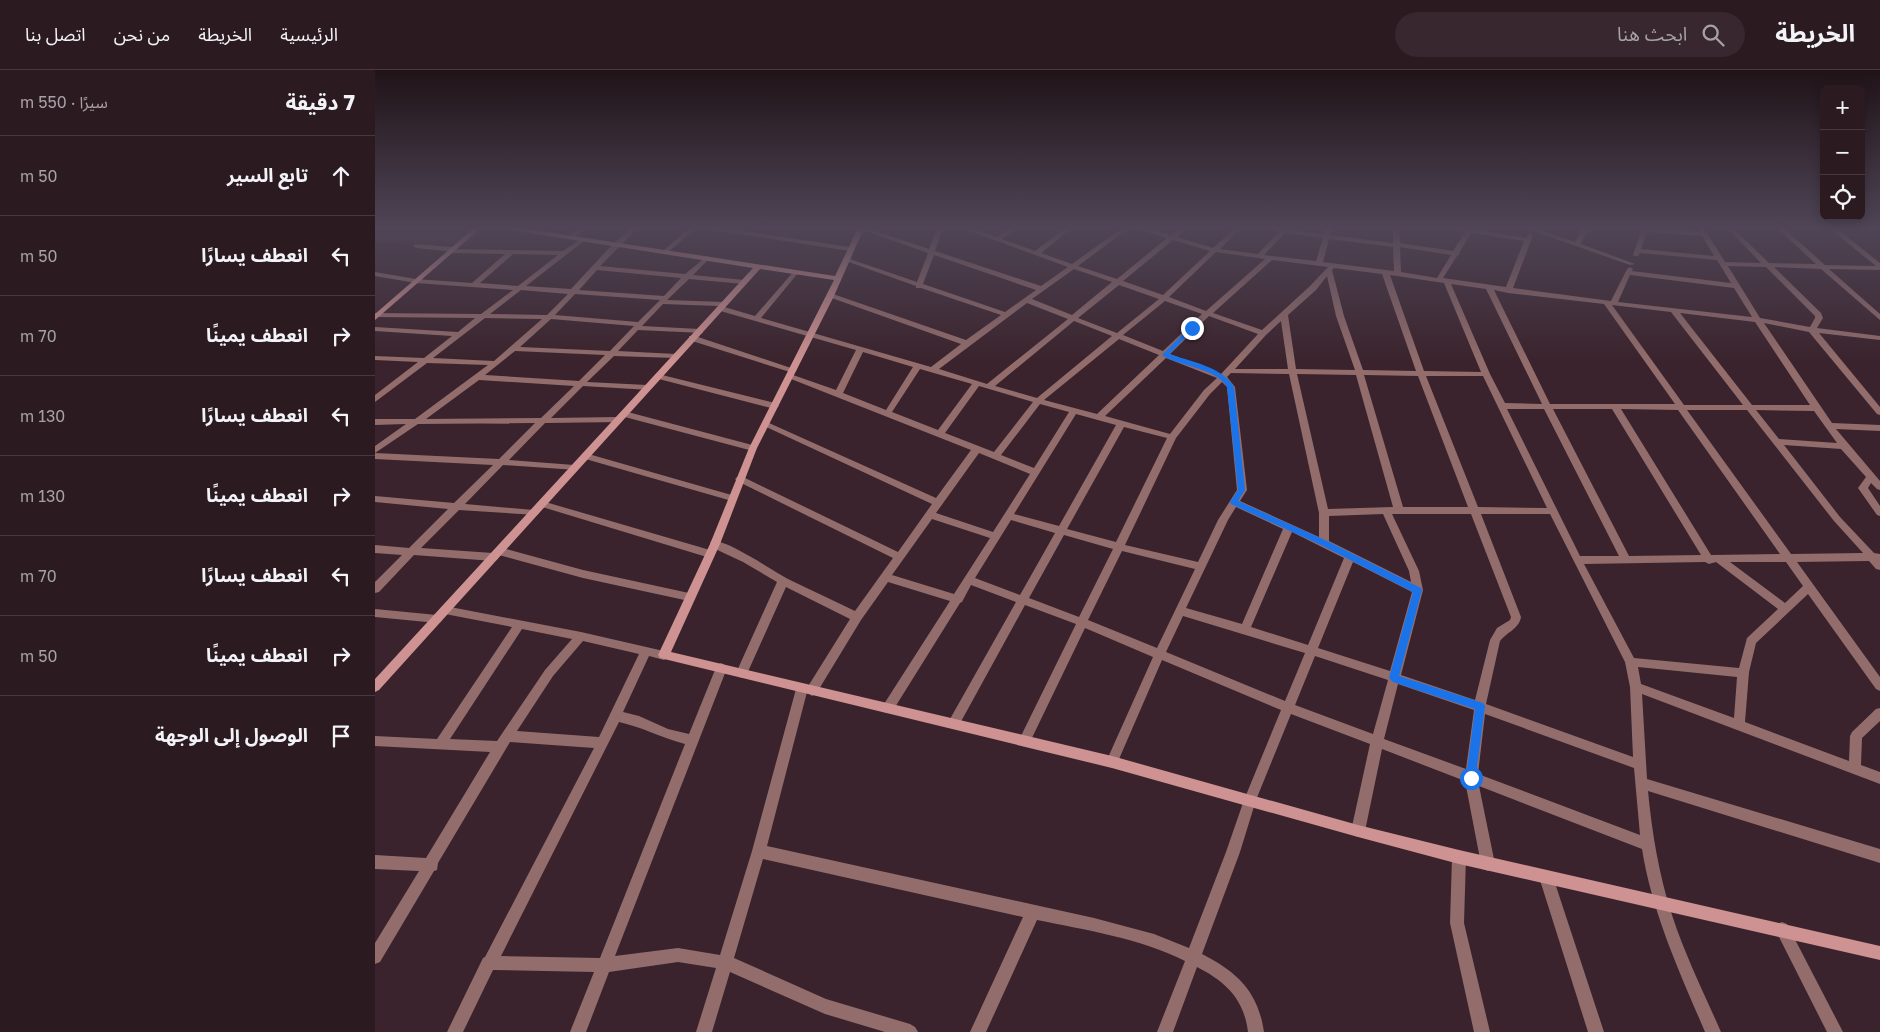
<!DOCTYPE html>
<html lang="ar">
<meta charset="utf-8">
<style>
:root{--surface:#2c1a21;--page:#38272e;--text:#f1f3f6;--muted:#a6a1a5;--line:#48383f}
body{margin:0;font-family:"Golos Text","Noto Sans Arabic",sans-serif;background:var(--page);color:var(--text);direction:rtl}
.controls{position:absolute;right:15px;top:15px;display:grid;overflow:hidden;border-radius:8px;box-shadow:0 2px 12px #0003}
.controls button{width:45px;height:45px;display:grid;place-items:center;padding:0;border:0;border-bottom:1px solid var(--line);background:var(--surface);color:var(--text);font:25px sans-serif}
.stop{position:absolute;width:15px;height:15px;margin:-11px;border:4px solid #1a73e8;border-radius:50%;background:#fff}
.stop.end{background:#1a73e8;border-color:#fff;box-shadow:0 1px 5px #0008}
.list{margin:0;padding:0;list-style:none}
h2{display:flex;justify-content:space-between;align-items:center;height:65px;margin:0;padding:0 20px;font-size:21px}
h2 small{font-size:16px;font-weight:400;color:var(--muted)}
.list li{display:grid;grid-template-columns:32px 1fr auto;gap:15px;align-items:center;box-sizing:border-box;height:80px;padding:0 20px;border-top:1px solid var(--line)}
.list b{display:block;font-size:19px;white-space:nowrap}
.list em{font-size:16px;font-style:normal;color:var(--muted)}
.icon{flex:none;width:28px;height:28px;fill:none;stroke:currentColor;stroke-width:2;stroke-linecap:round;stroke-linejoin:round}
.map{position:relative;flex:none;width:1505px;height:962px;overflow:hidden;direction:ltr}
header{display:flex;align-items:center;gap:30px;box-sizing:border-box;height:70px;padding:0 25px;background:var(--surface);border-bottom:1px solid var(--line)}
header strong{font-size:24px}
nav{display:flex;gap:28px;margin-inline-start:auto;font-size:18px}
.search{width:350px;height:45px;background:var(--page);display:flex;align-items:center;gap:12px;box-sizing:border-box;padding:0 18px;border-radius:28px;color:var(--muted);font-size:19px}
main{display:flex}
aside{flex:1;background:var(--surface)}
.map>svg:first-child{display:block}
.built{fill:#492d38}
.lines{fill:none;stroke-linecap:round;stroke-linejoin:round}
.street{fill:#926d6c;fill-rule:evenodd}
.secondary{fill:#cd9291;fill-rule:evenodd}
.route{fill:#1a73e8}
</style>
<header>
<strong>الخريطة</strong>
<div class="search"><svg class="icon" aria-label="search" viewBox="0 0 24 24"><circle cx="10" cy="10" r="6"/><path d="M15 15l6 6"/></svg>ابحث هنا</div>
<nav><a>الرئيسية</a><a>الخريطة</a><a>من نحن</a><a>اتصل بنا</a></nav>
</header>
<main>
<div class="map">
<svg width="1505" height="962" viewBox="0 0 1505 962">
<rect width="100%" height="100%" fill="#3a232c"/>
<polygon class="built" points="0,158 112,158 92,176 0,172"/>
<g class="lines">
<g class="street">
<polygon points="203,158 210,158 198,168 194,168 194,166"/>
<path d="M256 158H263L225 196 310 204 332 186 335 188 318 205 369 210 373 212 369 214 314 209 292 230 349 232 353 234 346 236 380 246 419 201H423V203L386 248 556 297 586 274 451 226 458 224 591 270 626 245 546 218H541V216L468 190V188H472L542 212 553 183 482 158H491L554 179 562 158H568L560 181 666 216 693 197 586 158H595L622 167 635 158H642L627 169 660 181 690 158H697L666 183 697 194 747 158H754L703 196 742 209 792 168 761 159 760 158H769L796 165 805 158H812L802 167 838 178 860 158H866L845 179 883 184 904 162 894 158H914L913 160 949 164 951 158H957L955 165 1018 173V158H1024L1025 173 1078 181 1090 162 1075 159 1074 158H1099L1098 159 1151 168 1153 164 1155 163 1158 165 1138 218 1236 231 1252 199 1255 197 1258 199 1257 201 1356 213 1342 190 1265 183 1263 186H1259L1258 185 1267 158 1325 162 1323 158H1329L1350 192 1386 193 1352 158H1358L1394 193 1441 194 1402 158H1409L1450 195 1501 196 1454 158H1461L1505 193V200L1454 199 1505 244V250L1446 199 1399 197 1446 243 1448 248 1442 258 1505 266V270L1444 263 1505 337V345L1502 344 1434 262 1389 253 1457 353 1505 355V361L1461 359 1505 411V420L1502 419 1496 413 1493 418 1505 436V446L1502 445 1483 418 1491 407 1466 379 1409 375 1465 447 1499 483 1505 484V500L1501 499 1494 491 1422 492 1505 607V621L1501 619 1433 524 1381 573 1374 602 1370 652 1474 691 1475 666 1477 662 1501 639 1505 638V651L1487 668 1486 695 1505 702V714L1267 624 1272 709 1505 779V793L1273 721C1277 763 1284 805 1297 845 1310 885 1329 923 1346 962H1330C1305 903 1277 843 1267 779L1104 716 1120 794 1118 799 1113 801 1108 799 1106 794 1090 711 1007 679 990 761 988 765 983 767 978 765 976 761 995 674 916 644 881 730 865 782 827 884C862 902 883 921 889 962H873C869 929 851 912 822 897L798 962H782L810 891C764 868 711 860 662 850L611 962H595L648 847 388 789 359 888 451 929 535 954 540 957 543 962H510L450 944 355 902 337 962H321L341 898 303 892 234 902 211 962H195L219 902 118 900 88 962H72L108 888 110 887 219 678 135 672 63 793 62 800 59 801 5 892 0 894V873L44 801 0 799V785L51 788 115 682 0 676V666L62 669 137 557 70 544 66 543 65 540 66 537 70 536 206 562 293 582 295 585 293 588 289 590 274 586 248 642 264 646 293 659 314 664 342 595 346 593 350 595 352 598 240 886 303 878 345 885 377 781 421 619 423 616 427 614 431 616 432 618 475 549 411 517 371 606 367 608 363 606 361 603 402 512 368 492 336 477 335 474 336 471C350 468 398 501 413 509 435 520 458 530 480 541L518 488 362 411 360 409 362 407H368L523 482 557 434 387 355 391 352 394 353 561 428 596 380 411 307 412 305H418L461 320 481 280 342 240 341 238 344 236 288 234 267 256 325 259H328V263L263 260 243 281 301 284 305 286 301 288 239 286 212 312 272 315 275 316V320L208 316 176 348 243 347 246 348 247 350 246 352 170 353 134 390 199 395 204 398 202 400 128 395 90 434 159 440 164 443 162 445 84 440 46 478 118 483 123 487 122 490 118 491 39 485 4 522 0 523V512L27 485 0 483V475L34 478 73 439 0 432V426L79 433 118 395 0 389V383L124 389 160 353 43 354 0 383V376L31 354 0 355V349H40L113 295 52 293 0 332V325L43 292 0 290V286L49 288 77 266 0 261V257L83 262 100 248 0 247V243L106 244 138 220 41 213 0 206V202L41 209 97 213 130 184 75 183 72 181 41 178 38 176 41 174 78 177 81 179 188 181 207 168 209 169V171L151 216 196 219 235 177ZM1272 162 1327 166 1339 186 1266 179ZM910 163 948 168 941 191 889 185ZM1096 163 1149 171 1131 217 1068 208 1082 186 1085 184 1084 183ZM954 169 1018 177 1019 201 948 192ZM798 170 835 181 788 225 748 211ZM1025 177 1076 185 1062 208 1026 202ZM841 182 890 189 831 241 794 227ZM138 184 183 185 143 216 105 213ZM559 185 661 220 630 242 548 214ZM897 190 953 197 935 216 887 260 838 243ZM1353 196 1391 197 1440 246V248L1435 257 1385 248ZM959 198 1007 204 1041 301 988 300 969 246 957 200ZM699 199 737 212 697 245 657 229ZM222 200 306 208 289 226 204 220ZM1015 205 1069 213 1106 302 1049 301ZM1255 205 1359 218 1377 247 1243 232ZM952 206 961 246 980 300 921 299 913 245 941 220ZM1076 214 1111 219 1167 334 1130 333 1115 304ZM744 215 784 229 742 263 703 248ZM146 220 193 224 172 245 115 244ZM1119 220 1133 223 1229 234 1300 334H1175ZM200 224 285 230 263 252 180 245ZM790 231 827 244 788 281 748 265ZM652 233 693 249 612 314 564 299ZM1237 235 1296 242 1368 335H1309ZM1305 243 1380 252 1435 335H1377ZM834 246 883 264 846 304 795 284ZM110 248 167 249 119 291 58 288ZM176 249 259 256 235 281 145 277ZM699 251 737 266 662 328 620 316ZM906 251 913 299H860L891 265ZM744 269 784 285 722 344 669 330ZM140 281 230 285 204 311 110 305ZM488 282 538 297 511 340 468 323ZM791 288 842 308 829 320 795 364 730 346ZM545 299 597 314 563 360 517 342ZM856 303 914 304 944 443V467L865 431 872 420 860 317 852 307ZM922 304 981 305 1018 437 953 439ZM989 305 1043 306 1093 437H1028ZM1051 306H1108L1172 438 1103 437ZM104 310 199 316 166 348 51 349ZM847 312 852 317 862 420 843 450 823 492 750 475 801 368 835 324ZM604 316 658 332 619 382 570 363ZM665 334 694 342 659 398 626 385ZM1132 339H1169L1244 486H1205ZM1178 339H1237L1326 485 1254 486ZM1246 339 1303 340 1405 484 1336 485ZM1312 340H1372L1459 451 1488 483 1416 484ZM1381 340 1439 341 1462 373 1404 369ZM701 344 741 355 684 456 639 444ZM749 357 792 368 741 472 692 459ZM604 383 655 404 618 462 561 443ZM861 437 908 459 867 554 811 538 853 450ZM1008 444 1034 501 1036 512 954 471V446ZM1017 444H1096L1136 547 1135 550 1122 558 1115 570 1100 630 1026 605 1048 520 1044 501ZM1106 444H1175L1250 592 1255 617 1258 687 1111 634 1125 571C1132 562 1144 559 1146 547ZM557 449 615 468 579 524 517 505ZM636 450 680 463 645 525 600 508ZM917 462 969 488 933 575 876 557ZM689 465 738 479 704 547 654 528ZM747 481 820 499 782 578 713 550ZM978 492 1037 522 1015 601 943 578ZM1330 492 1334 494 1341 492 1403 539 1372 568 1364 598 1259 588 1209 494ZM1355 492H1411L1428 516 1410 533ZM513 512 575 531 509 634 507 638 509 642 513 643 517 642 585 533 587 532 596 515 641 532 575 649 573 653 575 657 579 658 583 657 650 535 701 554 644 670 646 674 650 675 654 674 710 558 778 587 731 692 733 696 737 698 741 696 787 590 906 640 869 730 851 782 814 878 779 864 719 848 392 776 432 622 437 626 441 624 486 550ZM808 546 930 583 910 631 791 582ZM147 559 197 569 170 600 122 671 75 669ZM208 571 264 584 224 667 142 661 178 606ZM940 586 1013 610 998 664 920 635ZM1263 597 1362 607 1359 648 1266 614ZM1023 614 1099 640 1091 699 1009 669ZM1110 644 1259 698 1265 765 1103 704ZM244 652C267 657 287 668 310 674L225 888 126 886Z"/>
<polygon points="314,158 321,158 292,183 288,183 288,181"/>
<polygon points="335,158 349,158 475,177 478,179 475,181 338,160"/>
<polygon points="1150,158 1159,158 1200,172 1207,158 1213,158 1206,174 1260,194 1255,195"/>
<polygon points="314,266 320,266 422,300 418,302 415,302 314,270"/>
<polygon points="280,304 283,304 400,333 404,336 400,339 280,308"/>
<polygon points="249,341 381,376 382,378 378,381 246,346 245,344"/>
<polygon points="210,383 360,426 362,428 357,431 207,388 206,386 207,384"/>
<polygon points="167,431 335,480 340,484 335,488 164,436 162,434"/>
<polygon points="124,477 208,500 314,523 318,524 319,527 318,530 314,531 208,508 120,484 119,481"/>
<polygon points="0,539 62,545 66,546 67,549 66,552 62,553 0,547"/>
<polygon points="1084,780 1089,782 1091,787 1089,853 1115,962 1099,962 1075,853 1077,787 1079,782"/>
<polygon points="1171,800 1176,802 1178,807 1229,962 1213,962 1164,807 1166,802"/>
<polygon points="1407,852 1412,854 1468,962 1452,962 1400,859 1402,854"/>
</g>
<g class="secondary">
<polygon points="99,158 106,158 0,250 0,244"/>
<polygon points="132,158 146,158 460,206 483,158 489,158 459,226 382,378 345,474 296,582 737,686 983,755 1084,780 1505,876 1505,890 1084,794 983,767 737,698 285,588 283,585 335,474 374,378 459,210 385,199 4,620 0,622 0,609 378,198 135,160"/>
</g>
</g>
<linearGradient id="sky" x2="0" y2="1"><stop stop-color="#201318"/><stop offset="0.54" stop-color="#4f4556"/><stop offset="1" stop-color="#4f4556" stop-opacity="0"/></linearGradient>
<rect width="1505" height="292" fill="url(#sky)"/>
<path class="route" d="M815 257 820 258 794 284C814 291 848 297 859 317L870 420 863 431 952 471 1046 518 1047 520 1024 606 1108 633 1110 636 1100 711 1096 713 1091 708 1100 639 1018 612 1014 608 1038 522 946 475 856 434 855 432 863 420 852 317C842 298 803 296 787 285Z"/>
</svg>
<div class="controls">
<button>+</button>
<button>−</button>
<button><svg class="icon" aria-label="locate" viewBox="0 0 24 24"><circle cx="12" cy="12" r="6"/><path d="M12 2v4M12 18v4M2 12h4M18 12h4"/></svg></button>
</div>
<div class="stop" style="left:1096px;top:708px"></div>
<div class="stop end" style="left:817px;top:258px"></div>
</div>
<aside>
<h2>7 دقيقة<small>سيرًا · 550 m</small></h2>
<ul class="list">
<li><svg class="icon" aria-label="ahead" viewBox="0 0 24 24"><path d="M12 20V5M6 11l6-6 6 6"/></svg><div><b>تابع السير</b></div><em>50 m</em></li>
<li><svg class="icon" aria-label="left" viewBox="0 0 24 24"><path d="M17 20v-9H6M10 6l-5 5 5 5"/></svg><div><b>انعطف يسارًا</b></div><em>50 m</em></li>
<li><svg class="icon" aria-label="right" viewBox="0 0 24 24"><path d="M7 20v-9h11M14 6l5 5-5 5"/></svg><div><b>انعطف يمينًا</b></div><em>70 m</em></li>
<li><svg class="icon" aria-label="left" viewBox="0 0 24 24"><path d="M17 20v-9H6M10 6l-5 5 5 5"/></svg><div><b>انعطف يسارًا</b></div><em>130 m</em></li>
<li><svg class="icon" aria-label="right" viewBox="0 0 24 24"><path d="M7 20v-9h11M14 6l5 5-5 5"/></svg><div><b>انعطف يمينًا</b></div><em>130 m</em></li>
<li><svg class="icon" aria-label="left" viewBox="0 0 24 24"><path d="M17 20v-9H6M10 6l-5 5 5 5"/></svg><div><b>انعطف يسارًا</b></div><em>70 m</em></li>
<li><svg class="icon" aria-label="right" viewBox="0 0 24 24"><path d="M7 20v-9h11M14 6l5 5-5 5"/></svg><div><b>انعطف يمينًا</b></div><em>50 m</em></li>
<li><svg class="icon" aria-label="arrive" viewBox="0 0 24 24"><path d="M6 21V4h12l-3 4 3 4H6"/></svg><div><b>الوصول إلى الوجهة</b></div></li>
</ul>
</aside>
</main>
